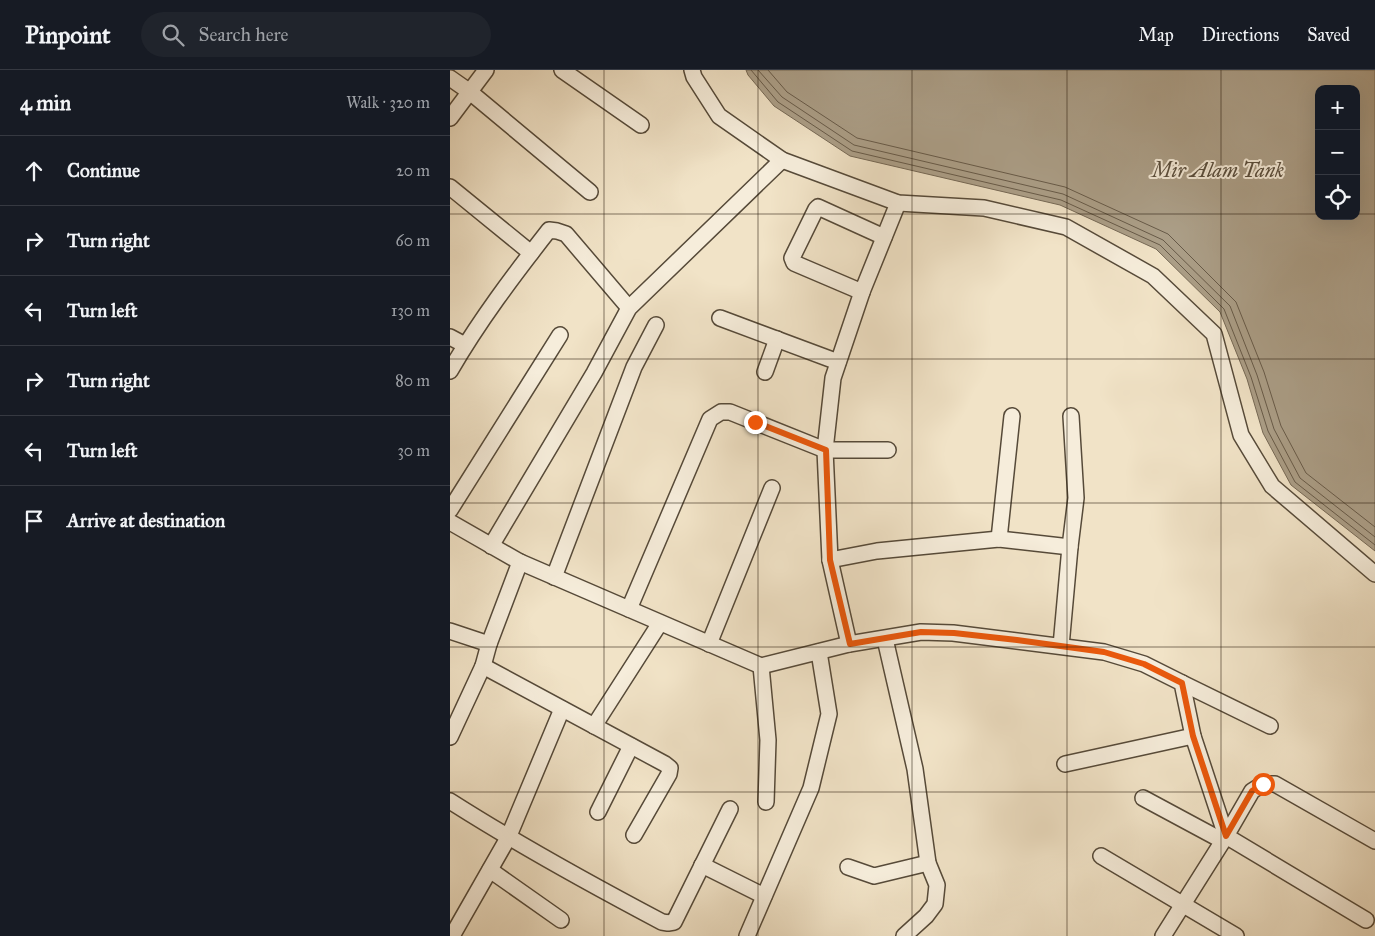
<!DOCTYPE html>
<meta charset="utf-8">
<style>
:root{--surface:#171b24;--page:#20242c;--text:#f1f3f6;--muted:#9ea1a6;--line:#363941}
body{margin:0;font-family:"IM FELL Great Primer",serif;background:var(--page);color:var(--text)}
.controls{position:absolute;right:15px;top:15px;display:grid;overflow:hidden;border-radius:10px;box-shadow:0 5px 20px #0002}
.controls button{width:45px;height:45px;display:grid;place-items:center;padding:0;border:0;border-bottom:1px solid var(--line);background:var(--surface);color:var(--text);font:25px sans-serif}
.stop{position:absolute;width:15px;height:15px;margin:-11px;border:4px solid #ea580c;border-radius:50%;background:#fff}
.stop.end{background:#ea580c;border-color:#fff;box-shadow:0 1px 5px #0008}
.list{margin:0;padding:0;list-style:none}
h2{display:flex;justify-content:space-between;align-items:center;height:65px;margin:0;padding:0 20px;font-size:21px}
h2 small{font-size:16px;font-weight:400;color:var(--muted)}
.list li{display:grid;grid-template-columns:32px 1fr auto;gap:15px;align-items:center;box-sizing:border-box;height:70px;padding:0 20px;border-top:1px solid var(--line)}
.list b{display:block;font-size:19px;white-space:nowrap}
.list em{font-size:16px;font-style:normal;color:var(--muted)}
.icon{flex:none;width:28px;height:28px;fill:none;stroke:currentColor;stroke-width:2;stroke-linecap:round;stroke-linejoin:round}
.map{position:relative;flex:none;width:925px;height:866px;overflow:hidden}
header{display:flex;align-items:center;gap:30px;box-sizing:border-box;height:70px;padding:0 25px;background:var(--surface);border-bottom:1px solid var(--line)}
header strong{font-size:24px}
nav{display:flex;gap:28px;margin-inline-start:auto;font-size:18px}
.search{width:350px;height:45px;background:var(--page);display:flex;align-items:center;gap:12px;box-sizing:border-box;padding:0 18px;border-radius:28px;color:var(--muted);font-size:19px}
main{display:flex}
aside{flex:1;background:var(--surface)}
.map>svg:first-child{display:block}
.water{fill:#ab9e87;stroke:#756855;fill-rule:evenodd}
.lines{fill:none;stroke-linecap:round;stroke-linejoin:round}
.shore{stroke:#675a48;stroke-width:1}
.street-casing{stroke:#564a39;stroke-width:18}
.street{stroke:#f6eddb;stroke-width:15}
.route{stroke:#ea580c;stroke-width:6}
.grid{fill:none;stroke:#23170a;stroke-width:1;stroke-opacity:0.55}
.labels{text-anchor:middle;dominant-baseline:central;stroke-width:4;stroke-linejoin:round;paint-order:stroke}
.water-label{font-size:20px;font-style:italic;fill:#594d3c;stroke:#f6eddb}
</style>
<header>
<strong>Pinpoint</strong>
<div class="search"><svg class="icon" aria-label="search" viewBox="0 0 24 24"><circle cx="10" cy="10" r="6"/><path d="M15 15l6 6"/></svg>Search here</div>
<nav><a>Map</a><a>Directions</a><a>Saved</a></nav>
</header>
<main>
<aside>
<h2>4 min<small>Walk · 320 m</small></h2>
<ul class="list">
<li><svg class="icon" aria-label="ahead" viewBox="0 0 24 24"><path d="M12 20V5M6 11l6-6 6 6"/></svg><div><b>Continue</b></div><em>20 m</em></li>
<li><svg class="icon" aria-label="right" viewBox="0 0 24 24"><path d="M7 20v-9h11M14 6l5 5-5 5"/></svg><div><b>Turn right</b></div><em>60 m</em></li>
<li><svg class="icon" aria-label="left" viewBox="0 0 24 24"><path d="M17 20v-9H6M10 6l-5 5 5 5"/></svg><div><b>Turn left</b></div><em>130 m</em></li>
<li><svg class="icon" aria-label="right" viewBox="0 0 24 24"><path d="M7 20v-9h11M14 6l5 5-5 5"/></svg><div><b>Turn right</b></div><em>80 m</em></li>
<li><svg class="icon" aria-label="left" viewBox="0 0 24 24"><path d="M17 20v-9H6M10 6l-5 5 5 5"/></svg><div><b>Turn left</b></div><em>30 m</em></li>
<li><svg class="icon" aria-label="arrive" viewBox="0 0 24 24"><path d="M6 21V4h12l-3 4 3 4H6"/></svg><div><b>Arrive at destination</b></div></li>
</ul>
</aside>
<div class="map">
<svg width="925" height="866" viewBox="0 0 925 866">
<rect width="100%" height="100%" fill="#f1e3c7"/>
<filter id="stains"><feTurbulence type="fractalNoise" baseFrequency=".004" numOctaves="4"/><feColorMatrix values="0 0 0 0 .2 0 0 0 0 .09 0 0 0 0 .02 0 0 0 .5 -.17"/></filter>
<radialGradient id="worn" r=".72"><stop offset=".6" stop-color="#630" stop-opacity="0"/><stop offset="1" stop-color="#630" stop-opacity=".3"/></radialGradient>
<path class="water" d="M296 0H925V481L841 415 813 363 797 309 770 242 706 179 610 135 400 86 324 36 298 5ZM869 19H906V146H869Z"/>
<g class="lines">
<g class="shore">
<polyline points="301,0 328,32 402,81 611,130 710,175 774,239 801,307 818,361 845,412 925,475"/>
<polyline points="308,0 332,27 404,75 613,124 713,170 780,236 807,305 824,359 850,408 925,467"/>
<polyline points="318,0 337,22 407,68 615,117 718,164 786,232 814,302 831,356 856,403 925,457"/>
</g>
<g class="street-casing">
<g id="street">
<polyline points="112,0 191,55"/>
<polyline points="242,0 244,7 269,46 332,90 448,133 534,138 616,157 703,206 764,264 791,365 822,416 925,504"/>
<polyline points="0,8 20,22 140,122"/>
<polyline points="0,48 36,0"/>
<polyline points="0,117 81,183"/>
<polyline points="412,222 344,193 342,188 366,139 368,137 434,167"/>
<polyline points="270,248 388,292"/>
<polyline points="0,267 15,275"/>
<path d="M0 301C29 251 63 206 99 160L107 161 116 164 179 238"/>
<polyline points="315,302 327,269"/>
<polyline points="0,440 110,265"/>
<polyline points="0,452 70,492 311,596 399,574 471,562 503,563 654,582 694,594 732,613 743,666 776,766 713,866"/>
<polyline points="549,469 562,346"/>
<polyline points="41,476 144,303 179,238 332,90"/>
<polyline points="380,490 427,481 549,469 620,477"/>
<polyline points="104,507 184,297 206,255"/>
<polyline points="179,539 260,349 271,342 280,342 375,380 438,380"/>
<polyline points="0,561 39,574"/>
<polyline points="435,569 465,699 478,793 487,815 485,834 476,846 454,866"/>
<polyline points="259,574 322,418"/>
<polyline points="399,574 380,490 375,380 383,308 412,222 448,133"/>
<polyline points="611,576 620,477 626,428 621,346"/>
<polyline points="33,596 215,694 220,698 219,704 184,765"/>
<polyline points="311,596 318,670 316,732"/>
<polyline points="732,613 820,656"/>
<polyline points="144,656 210,553"/>
<polyline points="0,667 33,596 39,574 70,492"/>
<polyline points="615,694 743,666"/>
<polyline points="693,728 773,771"/>
<path d="M0 731C69 775 140 814 212 852L218 853 224 852 280 739"/>
<polyline points="148,742 181,676"/>
<polyline points="651,786 786,866"/>
<polyline points="252,795 314,826"/>
<polyline points="398,797 424,806 478,793"/>
<polyline points="40,800 111,850"/>
<polyline points="916,850 776,766 802,721 813,714 825,714 925,771"/>
<polyline points="2,866 58,768 112,639"/>
<polyline points="297,866 361,718 379,644 369,582"/>
</g>
</g>
<use href="#street" class="street"/>
</g>
<g class="lines">
<polyline class="route" points="305,352 376,380 380,490 400,574 471,562 504,563 567,570 654,582 694,594 732,613 743,666 776,766 802,721 813,714"/>
</g>
<path class="grid" d="M154 0V866M308 0V866M462 0V866M617 0V866M771 0V866M0 144H869M906 144H925M0 289H925M0 433H925M0 577H925M0 722H925"/>
<g class="labels">
<g class="water-label">
<text x="768" y="100">Mir Alam Tank</text>
</g>
</g>
<rect width="100%" height="100%" filter="url(#stains)"/>
<rect width="100%" height="100%" fill="url(#worn)"/>
</svg>
<div class="controls">
<button>+</button>
<button>−</button>
<button><svg class="icon" aria-label="locate" viewBox="0 0 24 24"><circle cx="12" cy="12" r="6"/><path d="M12 2v4M12 18v4M2 12h4M18 12h4"/></svg></button>
</div>
<div class="stop" style="left:813px;top:714px"></div>
<div class="stop end" style="left:305px;top:352px"></div>
</div>
</main>
